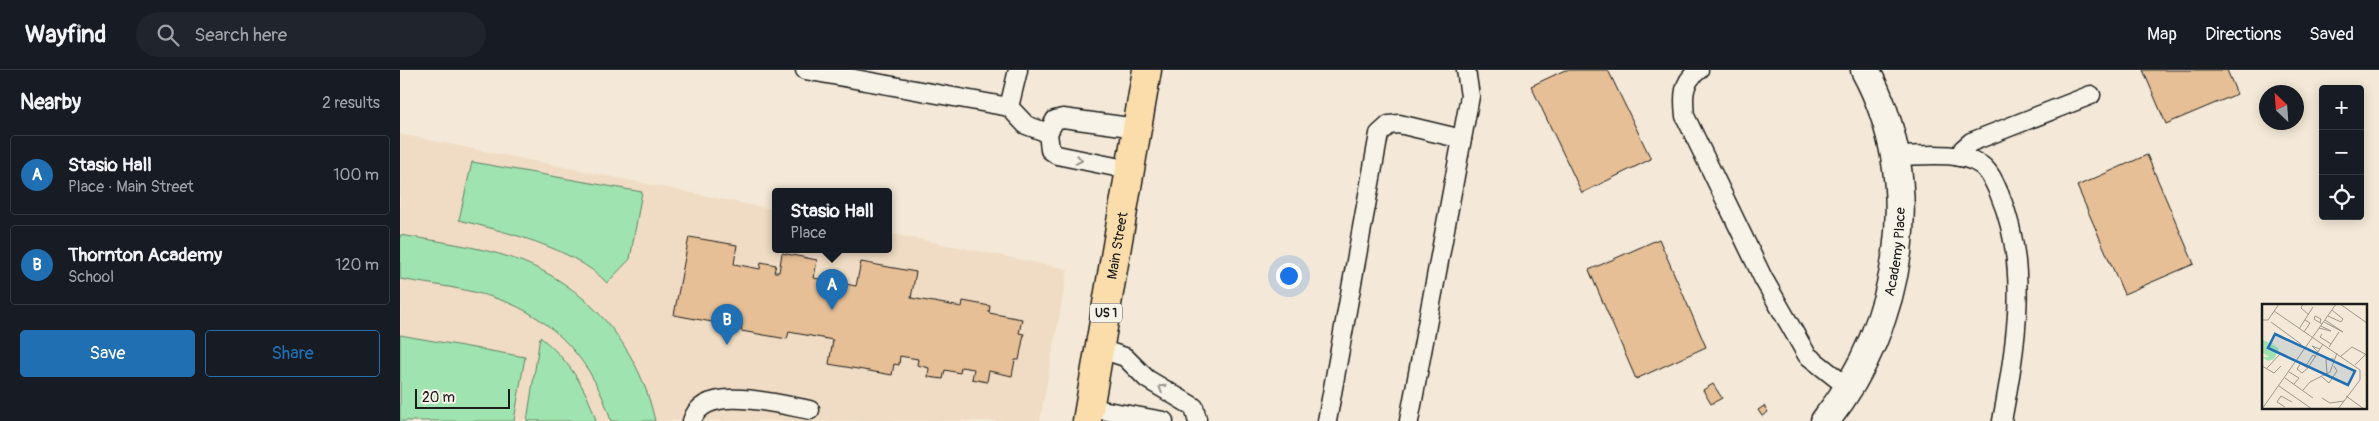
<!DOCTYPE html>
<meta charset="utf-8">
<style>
:root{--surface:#171b24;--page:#20242c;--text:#f1f3f6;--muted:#9ea1a6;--line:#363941;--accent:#1f6fb2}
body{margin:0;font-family:Pangolin,sans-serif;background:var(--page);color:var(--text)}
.controls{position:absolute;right:15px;top:15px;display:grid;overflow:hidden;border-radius:5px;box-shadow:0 2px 12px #0003}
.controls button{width:45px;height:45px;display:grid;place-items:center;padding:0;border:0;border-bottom:1px solid var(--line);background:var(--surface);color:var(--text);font:25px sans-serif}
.compass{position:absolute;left:1859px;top:15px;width:45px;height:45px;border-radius:50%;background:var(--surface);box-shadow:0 2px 12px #0003;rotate:335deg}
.scale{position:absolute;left:15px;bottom:12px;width:95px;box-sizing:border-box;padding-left:5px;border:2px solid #1c1c1c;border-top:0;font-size:14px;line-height:18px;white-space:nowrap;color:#1c1c1c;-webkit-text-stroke:4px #f7f3e8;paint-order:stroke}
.you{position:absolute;left:888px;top:205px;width:18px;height:18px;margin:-12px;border:4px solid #fff;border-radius:50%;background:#1a73e8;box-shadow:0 0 0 8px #1a73e833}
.badge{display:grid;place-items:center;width:32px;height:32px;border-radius:50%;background:var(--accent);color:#fff;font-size:16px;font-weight:700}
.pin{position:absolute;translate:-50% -41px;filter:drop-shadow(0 1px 2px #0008)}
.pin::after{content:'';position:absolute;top:26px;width:18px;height:15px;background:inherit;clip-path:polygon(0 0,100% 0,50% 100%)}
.popup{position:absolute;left:372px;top:118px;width:120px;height:65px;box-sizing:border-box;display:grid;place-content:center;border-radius:5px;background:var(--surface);filter:drop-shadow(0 1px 4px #0005);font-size:16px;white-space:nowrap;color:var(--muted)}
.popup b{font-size:19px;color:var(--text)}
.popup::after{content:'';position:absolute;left:50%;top:100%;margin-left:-10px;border:10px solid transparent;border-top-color:var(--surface)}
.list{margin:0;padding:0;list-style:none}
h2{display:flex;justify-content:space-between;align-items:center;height:65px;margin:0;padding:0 20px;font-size:21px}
h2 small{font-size:16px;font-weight:400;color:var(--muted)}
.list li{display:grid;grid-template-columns:32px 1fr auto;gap:15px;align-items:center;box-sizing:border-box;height:80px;margin:0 10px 10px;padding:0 10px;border:1px solid var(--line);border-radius:5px}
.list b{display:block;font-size:19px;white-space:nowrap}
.list p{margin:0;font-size:16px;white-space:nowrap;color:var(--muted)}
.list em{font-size:16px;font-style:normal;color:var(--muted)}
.actions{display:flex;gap:10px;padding:15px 20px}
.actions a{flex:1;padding:11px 0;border:1px solid var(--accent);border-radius:5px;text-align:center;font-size:18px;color:var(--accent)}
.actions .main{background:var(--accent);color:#fff}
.icon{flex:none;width:28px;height:28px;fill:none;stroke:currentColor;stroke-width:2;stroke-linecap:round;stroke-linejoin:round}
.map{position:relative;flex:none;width:1979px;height:351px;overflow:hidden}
header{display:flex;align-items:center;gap:30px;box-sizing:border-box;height:70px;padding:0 25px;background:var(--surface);border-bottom:1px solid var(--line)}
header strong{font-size:24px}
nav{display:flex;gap:28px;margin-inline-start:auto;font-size:18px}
.search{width:350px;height:45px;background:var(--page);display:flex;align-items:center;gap:12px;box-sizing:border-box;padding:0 18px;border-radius:28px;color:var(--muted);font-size:19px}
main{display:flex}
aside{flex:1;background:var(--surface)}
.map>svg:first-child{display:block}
.built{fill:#f0dcc4}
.green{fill:#9fe4b0;stroke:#5e8066}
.building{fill:#e6bf96;stroke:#1c1c1c}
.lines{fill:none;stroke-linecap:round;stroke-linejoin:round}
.service-casing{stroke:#1c1c1c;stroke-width:21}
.minor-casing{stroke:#1c1c1c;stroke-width:31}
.primary-casing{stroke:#1c1c1c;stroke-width:31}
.service{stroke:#f7f3e8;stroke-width:18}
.minor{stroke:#f7f3e8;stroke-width:28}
.primary{stroke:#fbddab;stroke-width:28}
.oneway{stroke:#94928c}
.labels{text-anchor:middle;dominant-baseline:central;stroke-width:5;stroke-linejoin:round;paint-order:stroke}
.shield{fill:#f7f3e8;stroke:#5e5c59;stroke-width:1}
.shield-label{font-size:12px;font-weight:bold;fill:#1c1c1c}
.street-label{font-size:14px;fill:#1c1c1c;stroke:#f7f3e8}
.inset-road{fill:none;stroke:#9e978d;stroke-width:1}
.view{fill:#1f6fb2;fill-opacity:0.15;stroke:#1f6fb2;stroke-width:2.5}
.inset-edge{fill:none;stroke:#1c1c1c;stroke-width:2.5}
</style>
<header>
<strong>Wayfind</strong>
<div class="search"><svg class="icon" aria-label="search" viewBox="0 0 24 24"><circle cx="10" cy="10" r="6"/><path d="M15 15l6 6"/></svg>Search here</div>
<nav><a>Map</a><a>Directions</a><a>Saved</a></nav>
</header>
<main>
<aside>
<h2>Nearby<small>2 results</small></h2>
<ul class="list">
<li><span class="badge">A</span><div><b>Stasio Hall</b><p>Place · Main Street</p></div><em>100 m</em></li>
<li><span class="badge">B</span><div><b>Thornton Academy</b><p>School</p></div><em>120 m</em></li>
</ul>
<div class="actions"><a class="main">Save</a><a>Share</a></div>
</aside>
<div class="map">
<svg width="1979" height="351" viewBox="0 0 1979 351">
<rect width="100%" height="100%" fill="#f4e9d8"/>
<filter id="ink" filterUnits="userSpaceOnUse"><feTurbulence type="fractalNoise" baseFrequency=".02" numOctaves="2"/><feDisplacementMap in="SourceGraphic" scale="10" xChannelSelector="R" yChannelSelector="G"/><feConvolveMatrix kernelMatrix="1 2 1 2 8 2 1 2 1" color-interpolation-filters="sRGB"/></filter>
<g filter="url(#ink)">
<polygon class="built" points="0,64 376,140 376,179 488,179 488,163 668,199 640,351 0,351"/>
<g class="green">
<path d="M72 92 242 122 230 189 207 213C173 177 105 162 59 150Z"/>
<path d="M0 165C37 171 76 176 112 188 185 212 239 275 255 351H211C195 295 154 247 98 229 66 218 33 215 0 209Z"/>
<polygon points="0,265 125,287 114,351 0,351"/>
<path d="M140 267C167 288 187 318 196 351H127Z"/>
</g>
<g class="building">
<polygon points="1165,0 1208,0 1251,89 1182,123 1131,16"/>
<polygon points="1743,0 1827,0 1837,24 1766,54"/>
<polygon points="1747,85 1794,194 1724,224 1677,116"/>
<polygon points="289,167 337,175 334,194 360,199 361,192 376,195 374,202 379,202 382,183 417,190 414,208 456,216 461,192 516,202 511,228 562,237 563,231 590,236 589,243 622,249 619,263 624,264 619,290 615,290 612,306 589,301 587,312 572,309 574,299 561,297 560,303 545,300 543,309 528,307 529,298 517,295 518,289 500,286 499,295 494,294 492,305 429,294 433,270 389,262 387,269 341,261 342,254 324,250 323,254 274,245"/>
<polygon points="1259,169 1306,277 1236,309 1189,200"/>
<polygon points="1313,314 1322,328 1311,334 1303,320"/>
<polygon points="1364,336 1368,342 1362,346 1358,340"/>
</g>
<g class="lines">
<g class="service-casing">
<g id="service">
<polyline points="405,0 609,37 626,55 648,63"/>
<path d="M1299 0C1282 12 1283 27 1285 46L1363 208 1407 285 1450 319"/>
<polyline points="609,37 618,0"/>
<path d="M1495 86C1521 86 1558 80 1581 95 1590 101 1595 114 1599 123 1630 195 1616 277 1602 351"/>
<polyline points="1559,87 1563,79 1571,72 1691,25"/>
<polyline points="730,100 657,85 650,80 648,63 655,50 663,48 737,58"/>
<polyline points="700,279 725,287 747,309 794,337 797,349"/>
<polyline points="690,338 764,351"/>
<path d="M292 351C303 312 381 335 410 340"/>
<polyline points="927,351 979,64 989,55 999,54 1062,69"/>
<polyline points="1009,351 1070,26 1066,0"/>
</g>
</g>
<g class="minor-casing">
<g id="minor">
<path id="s1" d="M1425 351C1503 254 1526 112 1465 0"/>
</g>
</g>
<g class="primary-casing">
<g id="primary">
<path id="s2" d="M687 351 747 0"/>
</g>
</g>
<use href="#service" class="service"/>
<use href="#minor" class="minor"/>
<use href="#primary" class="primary"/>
</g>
<defs><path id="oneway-chevron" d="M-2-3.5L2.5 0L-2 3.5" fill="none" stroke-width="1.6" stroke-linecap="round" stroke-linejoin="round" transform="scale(1.25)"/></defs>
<g class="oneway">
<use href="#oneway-chevron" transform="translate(679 90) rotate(11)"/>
<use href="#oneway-chevron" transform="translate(762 318) rotate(-147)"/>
</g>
</g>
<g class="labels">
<rect class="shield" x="690" y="233.5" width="32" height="19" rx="4"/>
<g class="shield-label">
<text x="706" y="243">US 1</text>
</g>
<g class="street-label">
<text stroke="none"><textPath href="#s2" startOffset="178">Main Street</textPath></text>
<text stroke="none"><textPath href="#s1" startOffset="186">Academy Place</textPath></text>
</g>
</g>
<g transform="translate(1862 234)">
<rect width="105" height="105" fill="#f4e9d8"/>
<path d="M0 30 17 45 12 55 6 57 0 53H7L0 48V35L14 43Z" fill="#9fe4b0"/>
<path class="inset-road" d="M41 0 39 4 47 11M78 0 105 19M12 7 98 66V76L76 105M66 12 79 18 81 15 70 6M0 16H6L17 0M9 18 39 40 37 43M62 18 81 28 63 16M58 19 59 15 53 12 52 15 60 20M57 24 69 27 59 22M37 25 51 3M42 28 48 19 43 16M60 30 58 33 69 40M67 43 77 28M56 48 50 42 58 45M79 52 90 43 105 51M34 57 46 64 61 40M39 59 35 65 40 69 46 64M93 61 104 50M0 62 12 69 19 62M43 63 51 51 54 53M5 64 18 50 23 52M27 68 37 74 32 80M65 70 64 55H72M60 73 67 79 75 67 72 62M23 74 51 94M17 82 50 105M41 86 48 78 68 68 75 49M84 92 102 105M60 94 68 99 82 97M23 103 15 98 19 92 30 98M0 105 74 0"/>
<path class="view" d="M13 30 93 67 86 81 6 44Z"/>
<rect width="105" height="105" class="inset-edge"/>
</g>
</svg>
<div class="controls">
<button>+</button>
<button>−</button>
<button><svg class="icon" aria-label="locate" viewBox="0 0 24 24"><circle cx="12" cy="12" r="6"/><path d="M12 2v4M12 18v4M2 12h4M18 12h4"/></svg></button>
</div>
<svg class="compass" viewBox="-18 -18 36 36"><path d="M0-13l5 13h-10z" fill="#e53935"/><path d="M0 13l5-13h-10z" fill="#9ea1a6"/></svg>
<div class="scale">20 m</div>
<div class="you"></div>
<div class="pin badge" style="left:432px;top:240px">A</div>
<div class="popup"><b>Stasio Hall</b>Place</div>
<div class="pin badge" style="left:327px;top:275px">B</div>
</div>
</main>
